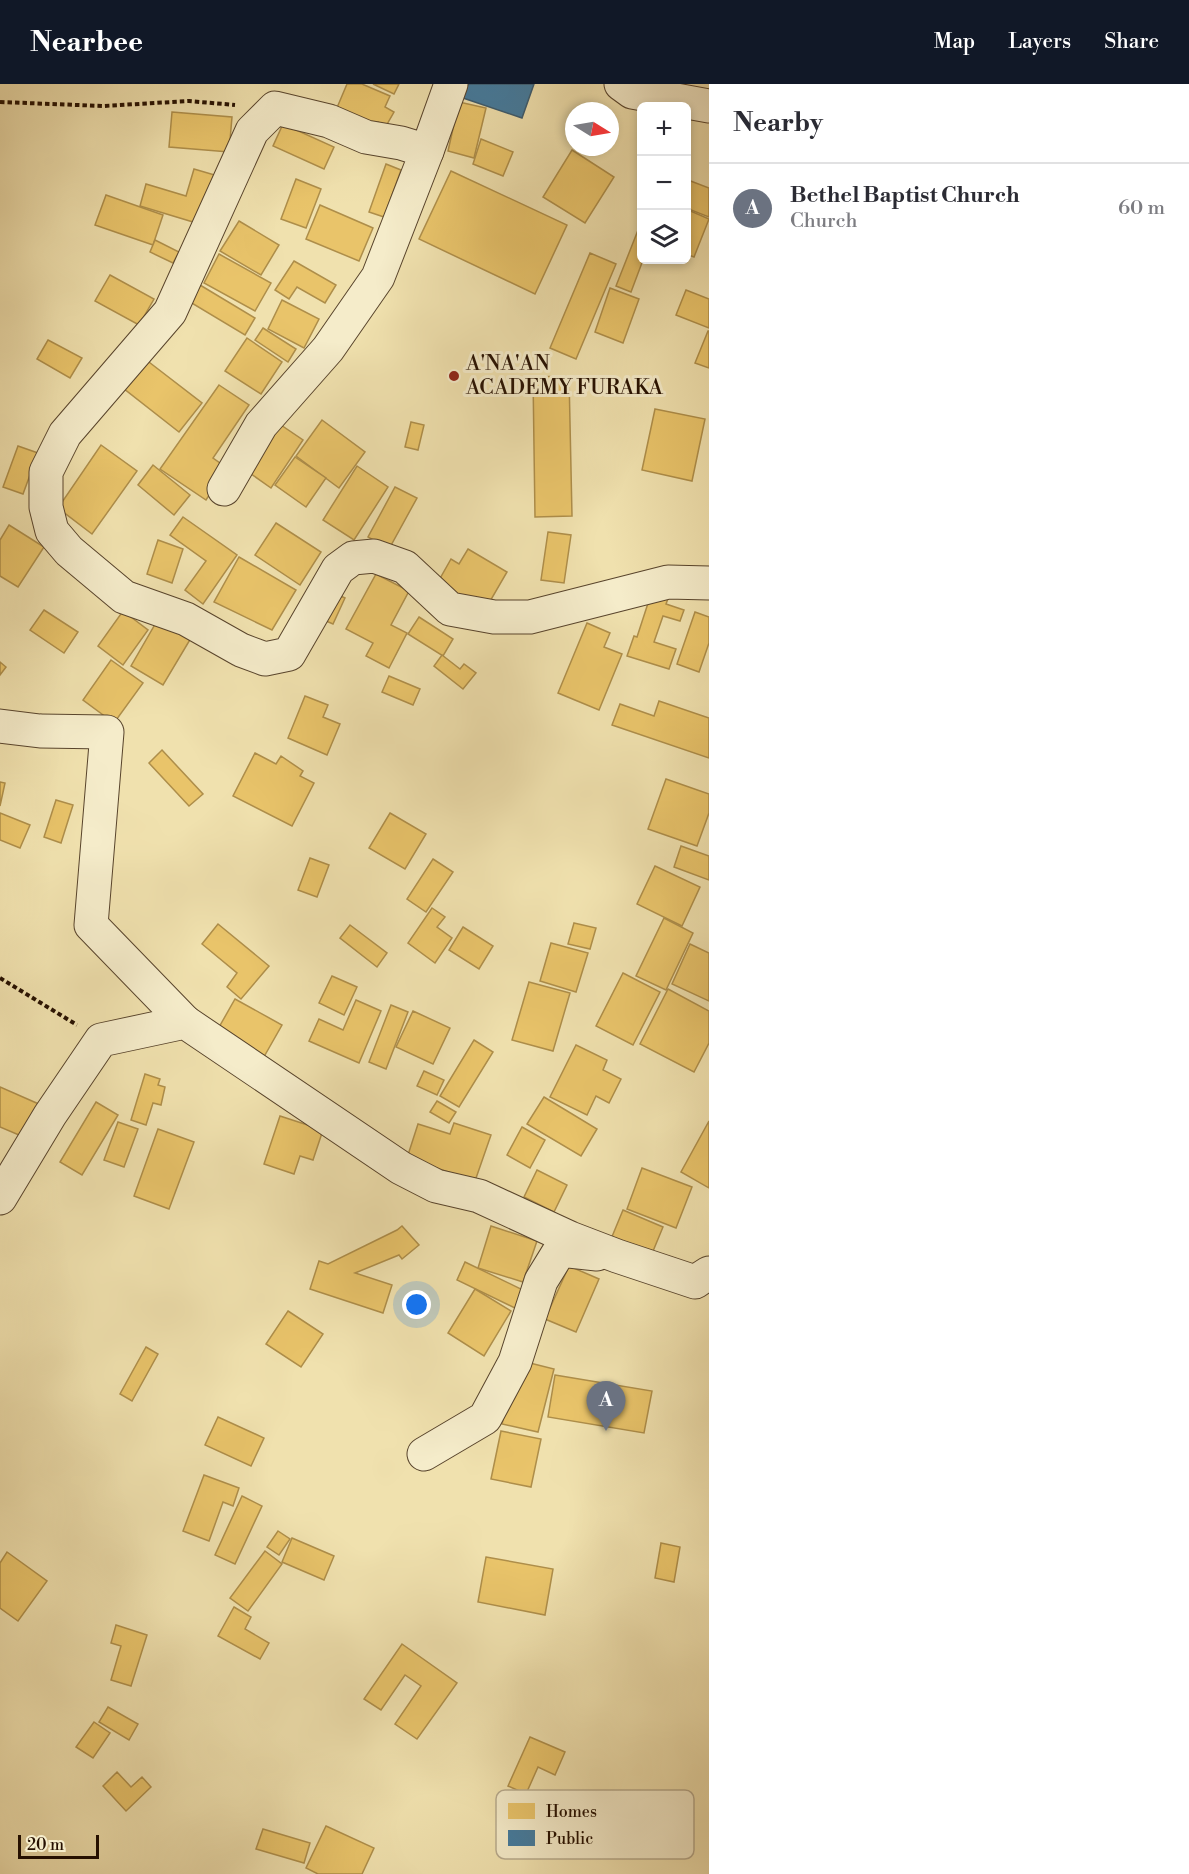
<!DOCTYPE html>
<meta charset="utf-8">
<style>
:root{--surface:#fff;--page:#f7f7f7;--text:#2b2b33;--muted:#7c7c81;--line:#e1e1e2;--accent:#111827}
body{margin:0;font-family:"Libre Bodoni",serif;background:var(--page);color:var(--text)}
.controls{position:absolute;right:18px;top:18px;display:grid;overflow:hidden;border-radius:9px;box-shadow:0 3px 9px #0003}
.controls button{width:54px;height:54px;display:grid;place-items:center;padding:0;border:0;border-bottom:2px solid var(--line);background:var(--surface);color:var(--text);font:30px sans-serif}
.compass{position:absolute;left:565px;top:18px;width:54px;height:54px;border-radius:50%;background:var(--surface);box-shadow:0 3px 9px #0003;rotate:101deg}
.scale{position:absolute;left:18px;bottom:15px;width:81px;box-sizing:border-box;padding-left:6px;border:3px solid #261000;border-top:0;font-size:16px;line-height:21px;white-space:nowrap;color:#261000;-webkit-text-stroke:4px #f5ecca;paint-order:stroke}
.you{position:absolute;left:417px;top:1221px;width:21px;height:21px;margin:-15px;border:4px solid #fff;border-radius:50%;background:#1a73e8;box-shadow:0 0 0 9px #1a73e833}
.badge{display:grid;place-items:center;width:39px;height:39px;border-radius:50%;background:var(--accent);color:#fff;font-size:20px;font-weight:700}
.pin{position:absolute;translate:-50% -50px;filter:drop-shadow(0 2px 3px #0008)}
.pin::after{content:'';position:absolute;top:32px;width:21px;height:18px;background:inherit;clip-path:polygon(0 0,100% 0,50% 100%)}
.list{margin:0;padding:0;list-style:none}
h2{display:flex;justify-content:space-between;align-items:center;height:78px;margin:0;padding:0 24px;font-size:26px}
h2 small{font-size:20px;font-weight:400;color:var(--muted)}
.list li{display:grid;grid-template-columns:39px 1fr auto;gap:18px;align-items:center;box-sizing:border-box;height:90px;padding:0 24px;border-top:2px solid var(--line)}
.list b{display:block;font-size:22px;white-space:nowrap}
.list p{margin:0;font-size:20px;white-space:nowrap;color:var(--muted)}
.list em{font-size:20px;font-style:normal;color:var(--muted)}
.icon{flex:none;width:33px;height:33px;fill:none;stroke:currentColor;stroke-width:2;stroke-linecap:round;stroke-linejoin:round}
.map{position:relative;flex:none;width:709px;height:1790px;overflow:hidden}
header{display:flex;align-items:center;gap:36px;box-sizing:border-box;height:84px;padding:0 30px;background:var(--accent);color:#fff}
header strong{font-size:28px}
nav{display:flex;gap:33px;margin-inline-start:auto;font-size:21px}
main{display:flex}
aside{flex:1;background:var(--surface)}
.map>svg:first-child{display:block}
.homes{fill:#e9c46a;stroke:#ae8e4a;stroke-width:1.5}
.public{fill:#457b9d;stroke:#3c5b6e;stroke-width:1.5}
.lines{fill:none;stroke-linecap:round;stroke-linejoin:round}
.minor-casing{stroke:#58442c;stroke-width:35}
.path{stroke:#261000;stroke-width:4;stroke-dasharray:4.5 3;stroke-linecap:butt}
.minor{stroke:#f5ecca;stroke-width:33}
.poi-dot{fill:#8f2418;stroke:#f5ecca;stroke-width:2}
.labels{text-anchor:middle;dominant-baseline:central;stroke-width:6;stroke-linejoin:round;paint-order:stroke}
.poi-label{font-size:21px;fill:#261000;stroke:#f5ecca;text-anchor:start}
.key{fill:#f5ecca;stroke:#b7aa8d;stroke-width:1.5}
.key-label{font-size:16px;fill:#261000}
</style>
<header>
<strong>Nearbee</strong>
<nav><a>Map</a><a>Layers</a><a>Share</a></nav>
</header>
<main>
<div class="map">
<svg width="709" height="1790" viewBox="0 0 709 1790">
<rect width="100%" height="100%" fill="#f0e1ae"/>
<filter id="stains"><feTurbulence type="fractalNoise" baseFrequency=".00333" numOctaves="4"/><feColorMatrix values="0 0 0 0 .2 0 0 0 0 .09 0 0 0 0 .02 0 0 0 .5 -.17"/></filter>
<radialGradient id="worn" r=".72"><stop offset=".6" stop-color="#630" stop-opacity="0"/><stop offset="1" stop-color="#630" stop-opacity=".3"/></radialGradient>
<g class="homes">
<polygon points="347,0 362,0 390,12 385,23 394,28 386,42 378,38 376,43 336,26"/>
<polygon points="373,0 399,0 394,10"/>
<polygon points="459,18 486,24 474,74 448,67"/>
<polygon points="172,28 232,33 229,68 169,63"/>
<polygon points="283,40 334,63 324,85 273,62"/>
<polygon points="481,55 513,68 503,92 473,80"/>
<polygon points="572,66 614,93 585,139 543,113"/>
<polygon points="386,80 401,86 384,133 369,128"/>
<polygon points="194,85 218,92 203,141 140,122 146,100 186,112"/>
<polygon points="451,87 567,141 535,210 419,155"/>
<polygon points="296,95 321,105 306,144 281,135"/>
<polygon points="688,96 709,104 709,133 686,124"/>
<polygon points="106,111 163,131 153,161 95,141"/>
<polygon points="320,121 373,144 359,177 306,155"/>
<polygon points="686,125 709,135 694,173 686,170"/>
<polygon points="642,136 642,176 643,176 631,208 616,202"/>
<polygon points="239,137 279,161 261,191 220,167"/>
<polygon points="155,156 179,168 173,179 150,168"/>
<polygon points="590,169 616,180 576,275 550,264"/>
<polygon points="219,170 271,199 255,227 204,199"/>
<polygon points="294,177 336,201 325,219 297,203 289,215 275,206"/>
<polygon points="110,191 154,215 139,241 95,217"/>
<polygon points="200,201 255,234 245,251 190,218"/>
<polygon points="610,204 639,215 623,259 595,248"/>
<polygon points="686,206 709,215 709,244 676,231"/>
<polygon points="282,216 319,235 304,264 268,245"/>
<polygon points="263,244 296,265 288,278 255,256"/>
<polygon points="708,247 709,247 709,284 695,279"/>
<polygon points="247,254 282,278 261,310 225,287"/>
<polygon points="48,256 82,274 70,294 37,275"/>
<polygon points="145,275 202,319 179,348 123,304"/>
<polygon points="569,292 572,432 535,433 533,293"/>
<polygon points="219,301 249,321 213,374 227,384 206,416 160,385"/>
<polygon points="655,325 705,335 692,397 642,386"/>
<polygon points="322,336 365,368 339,404 296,372"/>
<polygon points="275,337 303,356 271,404 244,385"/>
<polygon points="411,338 424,341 418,366 405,363"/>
<polygon points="101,361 137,387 92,450 58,424"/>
<polygon points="18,362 38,369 23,410 3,403"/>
<polygon points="295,373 326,394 306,423 275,401"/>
<polygon points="153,381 190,411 174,431 138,401"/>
<polygon points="357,382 388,403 354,456 323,436"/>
<polygon points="395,403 417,414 389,465 368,453"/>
<polygon points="183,433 237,471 203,520 185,506 206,477 170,451"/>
<polygon points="276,439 321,468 300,501 255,471"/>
<polygon points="9,441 44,463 18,503 0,492 0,456"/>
<polygon points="548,448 571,451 564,499 541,496"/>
<polygon points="158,456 183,465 172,499 147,490"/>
<polygon points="468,465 507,488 485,526 438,498 451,475 459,480"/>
<polygon points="239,473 296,506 272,546 214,518"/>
<polygon points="376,490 409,507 391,541 407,549 389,584 366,572 373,559 346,545"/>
<polygon points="329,507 345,514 333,540 317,533"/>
<polygon points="652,507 669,512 666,520 684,526 680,537 663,532 654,558 676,565 669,585 627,572 634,552 637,553"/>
<polygon points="44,526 78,548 64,569 30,546"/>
<polygon points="123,527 148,546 123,581 98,562"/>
<polygon points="695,528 709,533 709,559 699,588 677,580"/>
<polygon points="161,530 194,549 163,601 131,582"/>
<polygon points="419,533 453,555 443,572 408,550"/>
<polygon points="587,539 610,549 604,563 622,570 599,626 558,609"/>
<polygon points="442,571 460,585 464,580 476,589 463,605 434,582"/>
<polygon points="111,576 143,599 114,639 83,616"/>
<polygon points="0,578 6,583 0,591"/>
<polygon points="389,592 420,605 413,621 382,608"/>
<polygon points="305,612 328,621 323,633 340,640 327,671 288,654"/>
<polygon points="659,617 709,634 709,674 612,641 620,620 654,632"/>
<polygon points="162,666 203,710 189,722 149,679"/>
<polygon points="255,669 276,680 281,672 303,687 300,692 314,699 292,742 233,712"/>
<polygon points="666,695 709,710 709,729 697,762 648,745"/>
<polygon points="0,698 5,699 0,722"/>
<polygon points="56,716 73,721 61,759 44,753"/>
<polygon points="0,729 30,741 20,764 0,756"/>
<polygon points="390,729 426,750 405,785 369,764"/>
<polygon points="681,762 709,772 709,796 674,783"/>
<polygon points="310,774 329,781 317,813 298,806"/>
<polygon points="433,775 453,788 426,828 407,815"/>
<polygon points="655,782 700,803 682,842 637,820"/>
<polygon points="432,824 445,833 437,843 452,854 435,879 408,859"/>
<polygon points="664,834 693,849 666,906 636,892"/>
<polygon points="574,839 596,844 590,865 568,860"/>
<polygon points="218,840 269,882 241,915 227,903 237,889 202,860"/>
<polygon points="350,841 387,869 377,883 340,854"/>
<polygon points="463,843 493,862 479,885 449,866"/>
<polygon points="551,859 588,869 576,908 540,897"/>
<polygon points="690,860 709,869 709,917 672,900"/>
<polygon points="623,889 660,908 633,961 596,942"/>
<polygon points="332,892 357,903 344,931 319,919"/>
<polygon points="529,898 570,909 553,967 512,956"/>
<polygon points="668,905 709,927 709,959 694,988 640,960"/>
<polygon points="235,915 282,941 261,978 214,952"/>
<polygon points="356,916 381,927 359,979 309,957 319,935 343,946"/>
<polygon points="391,921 408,928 386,985 369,978"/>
<polygon points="413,927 450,944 433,980 396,963"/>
<polygon points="474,956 493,968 459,1023 440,1012"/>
<polygon points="576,961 607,976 603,986 621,995 609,1019 596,1012 587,1031 550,1013"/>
<polygon points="424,987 444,996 437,1011 417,1002"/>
<polygon points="145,990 160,995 158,1001 165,1003 161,1021 153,1019 146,1041 131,1036"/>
<polygon points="0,1003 41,1021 26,1054 0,1043"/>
<polygon points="544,1013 597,1045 581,1072 527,1040"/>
<polygon points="437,1017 456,1028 449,1039 430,1028"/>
<polygon points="96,1018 118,1031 82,1091 60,1078"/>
<polygon points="280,1032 323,1046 313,1076 300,1072 294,1090 264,1080"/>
<polygon points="709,1037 709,1104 681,1088"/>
<polygon points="118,1038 138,1045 124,1083 104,1076"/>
<polygon points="454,1039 491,1051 475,1097 407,1074 418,1040 450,1050"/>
<polygon points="522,1043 545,1056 530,1084 507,1071"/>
<polygon points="158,1045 194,1058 169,1125 134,1112"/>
<polygon points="642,1084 692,1103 676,1144 627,1125"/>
<polygon points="537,1086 567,1101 554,1128 524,1113"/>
<polygon points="623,1126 663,1143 651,1172 611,1155"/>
<polygon points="402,1142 419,1161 402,1175 399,1171 355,1189 392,1201 383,1229 310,1205 319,1177 328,1180 397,1146"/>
<polygon points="491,1142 537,1157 523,1198 478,1184"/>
<polygon points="465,1178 525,1207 517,1225 457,1196"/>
<polygon points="569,1182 599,1195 576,1248 545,1235"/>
<polygon points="475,1205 511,1227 484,1272 448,1249"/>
<polygon points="288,1227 323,1250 301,1283 266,1260"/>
<polygon points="146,1263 158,1270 132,1317 120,1310"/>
<polygon points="518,1276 554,1285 538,1348 502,1340"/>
<polygon points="555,1291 652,1307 644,1349 548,1333"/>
<polygon points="218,1333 264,1354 251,1382 205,1361"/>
<polygon points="501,1347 541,1355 531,1403 491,1395"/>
<polygon points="204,1391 239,1404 233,1422 223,1418 209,1457 183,1447"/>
<polygon points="242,1412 262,1422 235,1480 215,1471"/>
<polygon points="278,1447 290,1455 279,1471 267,1463"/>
<polygon points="292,1454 334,1472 324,1496 282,1478"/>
<polygon points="661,1459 680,1463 674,1498 655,1494"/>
<polygon points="265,1467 282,1480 248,1527 230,1514"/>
<polygon points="7,1468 47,1497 18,1537 0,1524 0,1479"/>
<polygon points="486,1473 553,1485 545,1531 478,1518"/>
<polygon points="234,1523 251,1533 245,1545 269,1559 260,1575 218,1552"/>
<polygon points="116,1541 147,1551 131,1602 111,1596 121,1562 111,1559"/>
<polygon points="402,1560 457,1599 417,1655 395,1640 421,1602 405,1591 381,1626 364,1615"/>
<polygon points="108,1623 138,1640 129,1656 99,1638"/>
<polygon points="94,1638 110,1649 93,1674 76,1663"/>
<polygon points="530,1653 565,1668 555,1691 538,1683 526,1710 508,1702"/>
<polygon points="117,1688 131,1703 142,1693 151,1703 126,1727 103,1702"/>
<polygon points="326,1742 374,1764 362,1790 318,1790 306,1784"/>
<polygon points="263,1745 310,1759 304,1779 256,1765"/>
</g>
<polygon class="public" points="468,0 534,0 522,34 463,14"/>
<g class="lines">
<g class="minor-casing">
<g id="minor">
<polyline points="451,0 427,67 401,59 366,53 329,37 275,24 252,47 170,228 65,350 46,388 46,423 52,447 69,467 124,513 186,535 241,566 265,575 289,570 338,485 353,474 374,472 405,483 450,525 494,533 530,533 668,498 709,499"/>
<polyline points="621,0 632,8 709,22"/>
<polyline points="224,405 261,341 328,265 378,193 427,67"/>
<polyline points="0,642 40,647 107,648 91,841 185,938"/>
<polyline points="0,1114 50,1031 101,956 185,938 401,1084 436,1102 479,1112 570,1154 617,1172 695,1198 709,1189"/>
<polyline points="424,1370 485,1334 515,1278 541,1197 560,1166 597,1170"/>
</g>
</g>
<g class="path">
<polyline points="0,18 103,22 189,17 235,21"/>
<polyline points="0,894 77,941"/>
</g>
<use href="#minor" class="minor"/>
</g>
<circle class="poi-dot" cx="454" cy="292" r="6"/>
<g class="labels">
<g class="poi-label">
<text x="466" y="280">A'NA'AN<tspan x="466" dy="24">ACADEMY FURAKA</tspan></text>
</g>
</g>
<rect x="496" y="1706" width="198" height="69" rx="9" class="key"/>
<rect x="508" y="1719" width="27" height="16" fill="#e9c46a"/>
<rect x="508" y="1746" width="27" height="16" fill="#457b9d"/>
<g class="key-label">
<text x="546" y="1733">Homes</text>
<text x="546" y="1760">Public</text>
</g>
<rect width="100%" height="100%" filter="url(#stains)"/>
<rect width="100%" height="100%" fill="url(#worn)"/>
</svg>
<div class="controls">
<button>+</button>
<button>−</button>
<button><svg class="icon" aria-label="layers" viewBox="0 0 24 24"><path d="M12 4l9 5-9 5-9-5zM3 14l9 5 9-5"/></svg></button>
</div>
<svg class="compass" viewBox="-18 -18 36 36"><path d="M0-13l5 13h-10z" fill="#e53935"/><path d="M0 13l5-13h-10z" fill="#7c7c81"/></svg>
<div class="scale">20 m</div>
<div class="you"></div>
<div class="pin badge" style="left:606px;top:1347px;background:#6b7280">A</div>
</div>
<aside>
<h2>Nearby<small></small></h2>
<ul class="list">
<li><span class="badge" style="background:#6b7280">A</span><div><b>Bethel Baptist Church</b><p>Church</p></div><em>60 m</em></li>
</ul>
</aside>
</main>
